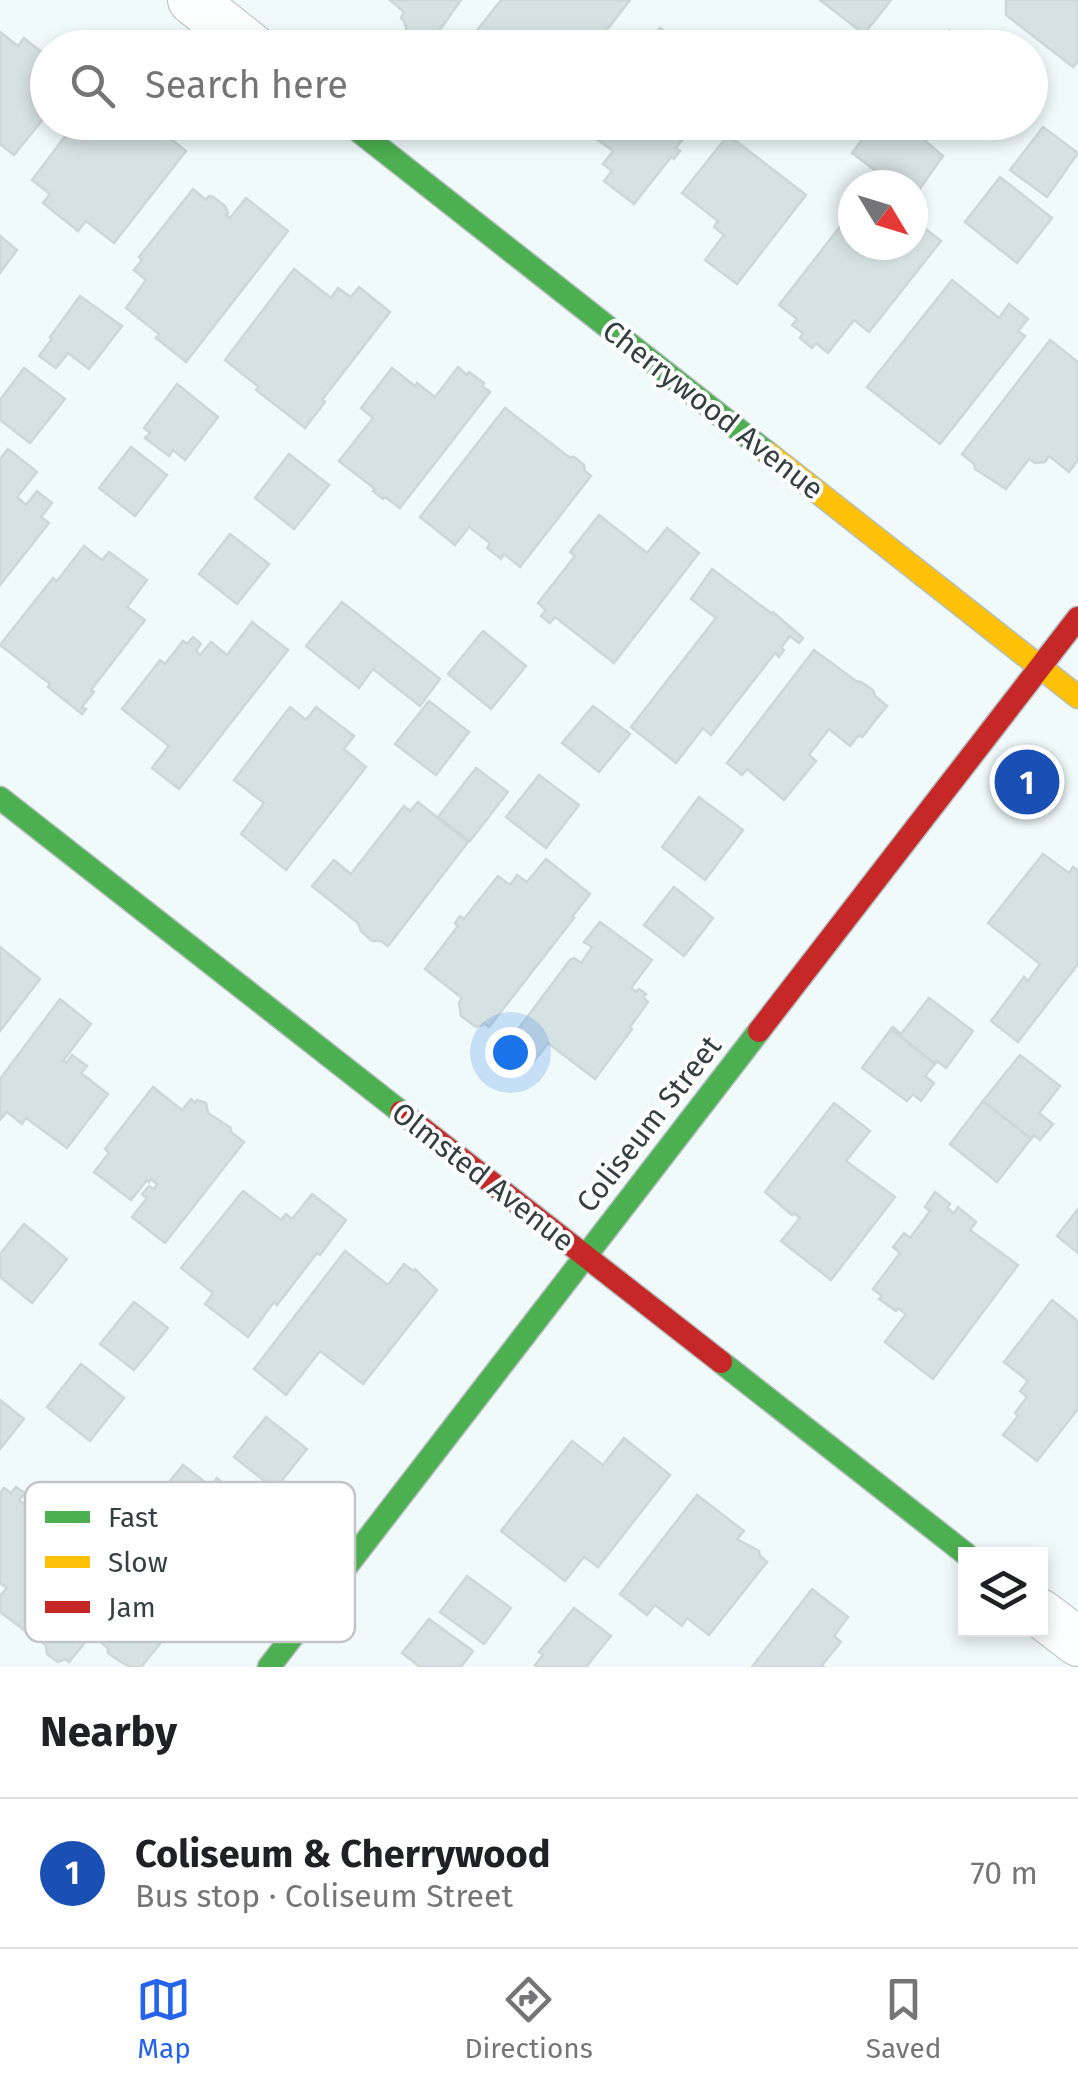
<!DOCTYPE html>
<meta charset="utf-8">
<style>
:root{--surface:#fff;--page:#f6f6f6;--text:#202124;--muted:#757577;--line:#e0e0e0;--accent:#2563eb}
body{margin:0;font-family:"Fira Sans",sans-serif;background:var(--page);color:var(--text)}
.controls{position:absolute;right:30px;bottom:30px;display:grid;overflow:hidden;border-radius:0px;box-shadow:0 5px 15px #0003}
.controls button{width:90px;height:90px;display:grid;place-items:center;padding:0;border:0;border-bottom:2px solid var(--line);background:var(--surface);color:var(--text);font:50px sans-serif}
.compass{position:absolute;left:838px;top:170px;width:90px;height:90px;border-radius:50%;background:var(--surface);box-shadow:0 5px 15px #0003;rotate:128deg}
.you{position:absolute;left:510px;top:1052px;width:35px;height:35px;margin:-25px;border:8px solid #fff;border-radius:50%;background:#1a73e8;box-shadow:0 0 0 15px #1a73e833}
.badge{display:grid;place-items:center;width:65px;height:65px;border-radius:50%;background:var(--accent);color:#fff;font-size:32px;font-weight:700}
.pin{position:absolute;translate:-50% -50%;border:5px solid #fff;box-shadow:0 2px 10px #0006}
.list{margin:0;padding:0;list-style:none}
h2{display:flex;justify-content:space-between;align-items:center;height:130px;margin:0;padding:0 40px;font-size:42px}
h2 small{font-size:32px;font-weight:400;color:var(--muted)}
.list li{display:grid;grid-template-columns:65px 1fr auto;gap:30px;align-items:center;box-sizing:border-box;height:150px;padding:0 40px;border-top:2px solid var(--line)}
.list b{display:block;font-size:38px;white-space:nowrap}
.list p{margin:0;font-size:32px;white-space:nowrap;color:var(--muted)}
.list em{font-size:32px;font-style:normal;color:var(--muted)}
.icon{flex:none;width:55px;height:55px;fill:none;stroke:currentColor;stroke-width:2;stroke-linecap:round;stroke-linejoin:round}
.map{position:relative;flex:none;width:1078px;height:1667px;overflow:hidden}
.search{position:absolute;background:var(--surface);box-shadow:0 5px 15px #0003;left:30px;right:30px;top:30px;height:110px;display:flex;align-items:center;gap:25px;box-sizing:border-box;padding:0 35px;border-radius:55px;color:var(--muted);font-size:38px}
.sheet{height:280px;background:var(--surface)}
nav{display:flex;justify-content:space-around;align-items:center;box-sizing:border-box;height:140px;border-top:2px solid var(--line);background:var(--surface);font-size:28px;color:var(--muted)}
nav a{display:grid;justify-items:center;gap:5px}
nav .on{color:var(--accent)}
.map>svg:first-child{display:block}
.building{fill:#d6e1e2;stroke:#cdd7d8;stroke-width:2.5}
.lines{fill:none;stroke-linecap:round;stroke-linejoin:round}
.street-casing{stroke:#b4bebe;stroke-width:50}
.fast-casing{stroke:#b4bebe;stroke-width:25}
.slow-casing{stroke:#b4bebe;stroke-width:25}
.jam-casing{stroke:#b4bebe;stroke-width:25}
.street{stroke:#fdfefe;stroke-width:48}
.fast{stroke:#4caf50;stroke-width:22}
.slow{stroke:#ffc107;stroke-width:22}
.jam{stroke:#c62828;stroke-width:22}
.labels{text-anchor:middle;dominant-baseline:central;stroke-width:8;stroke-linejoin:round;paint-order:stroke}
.street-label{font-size:30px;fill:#343f41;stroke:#fff}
.key{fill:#fff;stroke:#c2c5c6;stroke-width:2.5}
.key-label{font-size:28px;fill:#343f41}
</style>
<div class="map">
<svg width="1078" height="1667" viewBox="0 0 1078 1667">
<rect width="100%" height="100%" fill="#f0fafb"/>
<g class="building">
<polygon points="390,0 461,0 435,37 439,40 436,44 429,39 421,40 407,31 404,21 401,18 404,12"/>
<polygon points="501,0 630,0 593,48 473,48 467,43"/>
<polygon points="820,0 891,0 864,34"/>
<polygon points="1006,0 1078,0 1078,61 1073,67 1006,15"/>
<polygon points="660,28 686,48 645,48"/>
<polygon points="949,30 972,48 936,48"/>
<polygon points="0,32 18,46 24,38 44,54 48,51 48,113 14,155 0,144"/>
<polygon points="76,122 104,122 120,135 126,128 136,136 141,132 148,135 155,127 186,151 114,243 86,221 78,231 43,203 50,194 32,180"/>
<polygon points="588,122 696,122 676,148 680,151 674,159 671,157 634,204 604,181 612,171 603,164 613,151 583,129"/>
<polygon points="875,122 903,122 943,156 914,197 913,185 892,183 852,153"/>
<polygon points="1043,127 1078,153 1047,197 1010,170"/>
<polygon points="728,135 806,195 737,284 705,260 724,235 714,227 718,221 682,193"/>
<polygon points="1000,177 1052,218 1017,263 965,222"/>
<polygon points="193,189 206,200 209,196 213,197 225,206 228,213 226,215 230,218 246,198 288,231 186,362 156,338 159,334 126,308 146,280 134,270 142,260 139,257"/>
<polygon points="853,210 853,245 913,245 913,219 941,241 869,332 854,320 828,353 816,343 812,348 800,338 803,333 792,325 797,319 779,305"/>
<polygon points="0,236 17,250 0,273"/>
<polygon points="294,269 331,298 338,288 351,297 359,287 390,312 322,400 325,402 305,428 256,390 259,387 225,360"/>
<polygon points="952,280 999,318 1009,304 1028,319 1018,331 1025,336 940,444 867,387"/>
<polygon points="80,296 122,326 89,369 68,353 56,368 39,356 52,339 50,337"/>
<polygon points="1050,340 1078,362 1078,460 1069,472 1049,456 1045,462 1035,463 1029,459 1006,489 975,469 974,464 962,454"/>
<polygon points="458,367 467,375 469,372 484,383 482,386 490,392 400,508 385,497 383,499 373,491 375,489 339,461 373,418 361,408 392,368 415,386 417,383 435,397"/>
<polygon points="24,368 65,399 30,443 0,420 0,400"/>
<polygon points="177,384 218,417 185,460 173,450 169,456 145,438 150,433 144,428"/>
<polygon points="505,408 569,457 574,457 584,465 585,471 591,476 520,567 504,554 501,559 487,548 490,543 469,527 455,545 420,517"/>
<polygon points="131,447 167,475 135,516 99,488"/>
<polygon points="8,449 37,472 17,497 26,505 37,491 52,503 41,517 49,523 0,585 0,459"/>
<polygon points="289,454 329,485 294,529 255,498"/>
<polygon points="599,515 647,553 667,528 699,553 614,663 555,617 550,623 541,616 546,610 538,603 575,556 570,552"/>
<polygon points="230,534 269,564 237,604 199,574"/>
<polygon points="84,546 102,560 109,552 147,580 127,607 145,620 91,690 94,692 82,707 86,709 82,714 48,687 50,684 0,645 53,578 57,581"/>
<polygon points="712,569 771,613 773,612 803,638 799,643 790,636 781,648 784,650 779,657 775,653 711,735 703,728 676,763 631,727 716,618 691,599"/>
<polygon points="342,602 440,679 420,706 373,669 359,688 306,646"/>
<polygon points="252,622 288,650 179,789 152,768 169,746 122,709 160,660 165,664 183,641 187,644 193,637 201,644 196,651 200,655 211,642 227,655"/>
<polygon points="483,631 526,666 491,709 448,674"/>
<polygon points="814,650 856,681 861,682 873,690 875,696 887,706 862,737 859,735 850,746 829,729 809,755 816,761 784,800 747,769 742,775 727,763"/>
<polygon points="429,701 469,732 436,775 395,744"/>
<polygon points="593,706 630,734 599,772 562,743"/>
<polygon points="290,707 306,720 316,707 354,736 344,749 366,767 286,870 241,834 264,803 234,780"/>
<polygon points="476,768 508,792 470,841 438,817"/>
<polygon points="539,775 579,805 546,848 506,817"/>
<polygon points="699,797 743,830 705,880 662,847"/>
<polygon points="418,802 468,842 388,946 381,941 372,941 361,931 358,923 312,886 334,860 351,874 404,806 410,811"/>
<polygon points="1043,854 1069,873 1073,867 1078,870 1078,964 1018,1042 991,1021 1024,977 1028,981 1040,964 988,923"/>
<polygon points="546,859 590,894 572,917 574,918 489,1027 484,1023 483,1025 476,1027 461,1016 459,1003 462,998 425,969 458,926 455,923 460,916 464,919 498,876 510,885 517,875 527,882"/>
<polygon points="674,887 713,918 684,956 644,925"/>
<polygon points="600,922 652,960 631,988 636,992 639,989 646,994 643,997 648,1002 630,1027 632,1029 595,1079 548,1043 532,1064 507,1044 570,960 574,958 581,963 592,947 584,942"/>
<polygon points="0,947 40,979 0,1031"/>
<polygon points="929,998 973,1031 946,1068 937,1061 935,1064 891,1029 893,1027 901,1034"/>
<polygon points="60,999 91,1024 63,1061 66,1063 72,1055 87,1066 81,1073 108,1094 67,1148 26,1118 22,1124 7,1112 0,1120 0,1079"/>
<polygon points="891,1029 935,1064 925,1076 934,1083 921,1101 913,1094 907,1101 862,1068"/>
<polygon points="1020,1055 1060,1086 1039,1113 1053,1124 1040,1140 1034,1135 1031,1139 983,1101"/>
<polygon points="153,1087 182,1110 191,1099 195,1103 197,1100 206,1103 208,1113 231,1128 231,1132 244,1142 165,1243 132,1217 147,1198 142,1194 149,1186 154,1189 157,1184 151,1179 149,1182 147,1180 131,1200 94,1172 109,1153 105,1149"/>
<polygon points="983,1101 1031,1139 997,1182 950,1144"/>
<polygon points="834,1103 870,1131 846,1161 895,1197 831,1280 781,1241 800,1218 794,1213 792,1215 765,1192"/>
<polygon points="243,1191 281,1220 286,1214 292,1219 312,1194 346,1220 320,1255 317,1253 277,1305 274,1302 248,1337 205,1304 213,1293 181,1268"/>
<polygon points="935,1192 950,1204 947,1208 954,1213 958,1207 976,1222 970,1230 1018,1265 933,1379 885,1342 906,1314 898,1308 896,1311 879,1299 882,1296 873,1289 900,1253 893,1247 904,1233 910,1238 930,1211 925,1207"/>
<polygon points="1078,1209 1078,1253 1057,1236"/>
<polygon points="24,1224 67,1259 32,1303 0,1277 0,1254"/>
<polygon points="345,1251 388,1285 404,1264 413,1271 415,1269 437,1290 363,1384 320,1351 286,1395 254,1369"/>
<polygon points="1052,1300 1078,1321 1078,1409 1037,1461 1003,1435 1018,1416 1015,1413 1027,1397 1020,1391 1028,1381 1004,1362"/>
<polygon points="134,1302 168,1328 134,1370 100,1344"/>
<polygon points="81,1364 124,1398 90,1441 47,1407"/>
<polygon points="0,1400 24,1419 0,1449"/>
<polygon points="266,1417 307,1449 275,1489 234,1457"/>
<polygon points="624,1438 670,1475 598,1567 584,1557 565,1581 501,1531 572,1441 603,1465"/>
<polygon points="183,1465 211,1487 217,1478 257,1510 226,1548 160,1493"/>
<polygon points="16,1487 25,1493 19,1500 43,1519 53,1505 47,1500 54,1491 60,1496 63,1493 105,1526 24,1630 0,1612 0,1596 7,1588 0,1583 0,1493 4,1488 11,1493"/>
<polygon points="697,1495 744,1531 737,1539 759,1551 760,1556 767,1562 709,1635 687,1618 682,1626 655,1605 647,1615 620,1594"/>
<polygon points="148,1508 177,1531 175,1535 215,1566 173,1620 177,1623 141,1667 131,1667 121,1662 108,1653 108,1648 91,1635 69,1662 65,1659 58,1662 47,1654 46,1646 43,1643"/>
<polygon points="467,1576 511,1608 484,1644 440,1612"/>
<polygon points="812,1589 848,1617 834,1636 841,1642 822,1665 824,1667 752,1667"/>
<polygon points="574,1608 611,1636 586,1667 538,1667 535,1665 543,1655 539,1652"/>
<polygon points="429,1619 473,1651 461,1667 420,1667 402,1653"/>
</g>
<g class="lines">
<g class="street-casing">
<g id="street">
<polyline points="192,0 252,48"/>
<polyline points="1040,1613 1078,1642"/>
</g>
</g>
<g class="fast-casing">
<g id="fast">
<polyline points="347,122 768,453"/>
<polyline points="0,798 401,1112"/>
<polyline points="721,1362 966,1554"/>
<polyline points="269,1667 759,1031"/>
</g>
</g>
<g class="slow-casing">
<polyline id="slow" points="768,453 1078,697"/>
</g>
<g class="jam-casing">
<g id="jam">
<polyline points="759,1031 1078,618"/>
<polyline points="401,1112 721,1362"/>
</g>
</g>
<use href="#street" class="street"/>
<use href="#fast" class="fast"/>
<use href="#slow" class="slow"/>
<use href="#jam" class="jam"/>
</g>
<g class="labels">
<g class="street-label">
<text transform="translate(713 410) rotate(38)">Cherrywood Avenue</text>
<text transform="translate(649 1124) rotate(-52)">Coliseum Street</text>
<text transform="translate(483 1177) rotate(38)">Olmsted Avenue</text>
</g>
</g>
<rect x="25" y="1482" width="330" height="160" rx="15" class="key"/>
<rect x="45" y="1511" width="45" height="12" fill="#4caf50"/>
<rect x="45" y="1556" width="45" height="12" fill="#ffc107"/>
<rect x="45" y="1601" width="45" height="12" fill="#c62828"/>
<g class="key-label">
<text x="108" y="1527">Fast</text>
<text x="108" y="1572">Slow</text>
<text x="108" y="1617">Jam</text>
</g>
</svg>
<div class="controls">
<button><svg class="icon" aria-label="layers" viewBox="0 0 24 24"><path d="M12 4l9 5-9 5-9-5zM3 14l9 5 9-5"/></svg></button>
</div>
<svg class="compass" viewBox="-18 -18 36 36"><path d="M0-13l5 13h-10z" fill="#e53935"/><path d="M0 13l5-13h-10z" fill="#757577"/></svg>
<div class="you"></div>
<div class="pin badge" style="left:1027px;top:782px;background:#1a4fb4">1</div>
<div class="search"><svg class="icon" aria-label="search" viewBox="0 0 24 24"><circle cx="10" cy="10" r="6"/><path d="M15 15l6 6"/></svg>Search here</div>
</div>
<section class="sheet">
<h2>Nearby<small></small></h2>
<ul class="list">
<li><span class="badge" style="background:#1a4fb4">1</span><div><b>Coliseum &amp; Cherrywood</b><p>Bus stop · Coliseum Street</p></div><em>70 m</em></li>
</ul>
</section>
<nav>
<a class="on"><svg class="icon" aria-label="map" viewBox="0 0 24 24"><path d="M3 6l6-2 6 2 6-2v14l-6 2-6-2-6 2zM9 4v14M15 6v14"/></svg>Map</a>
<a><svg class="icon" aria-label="directions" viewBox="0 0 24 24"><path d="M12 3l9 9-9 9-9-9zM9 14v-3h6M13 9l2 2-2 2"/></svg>Directions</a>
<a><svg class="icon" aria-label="saved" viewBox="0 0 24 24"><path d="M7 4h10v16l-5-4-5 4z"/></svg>Saved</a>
</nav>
